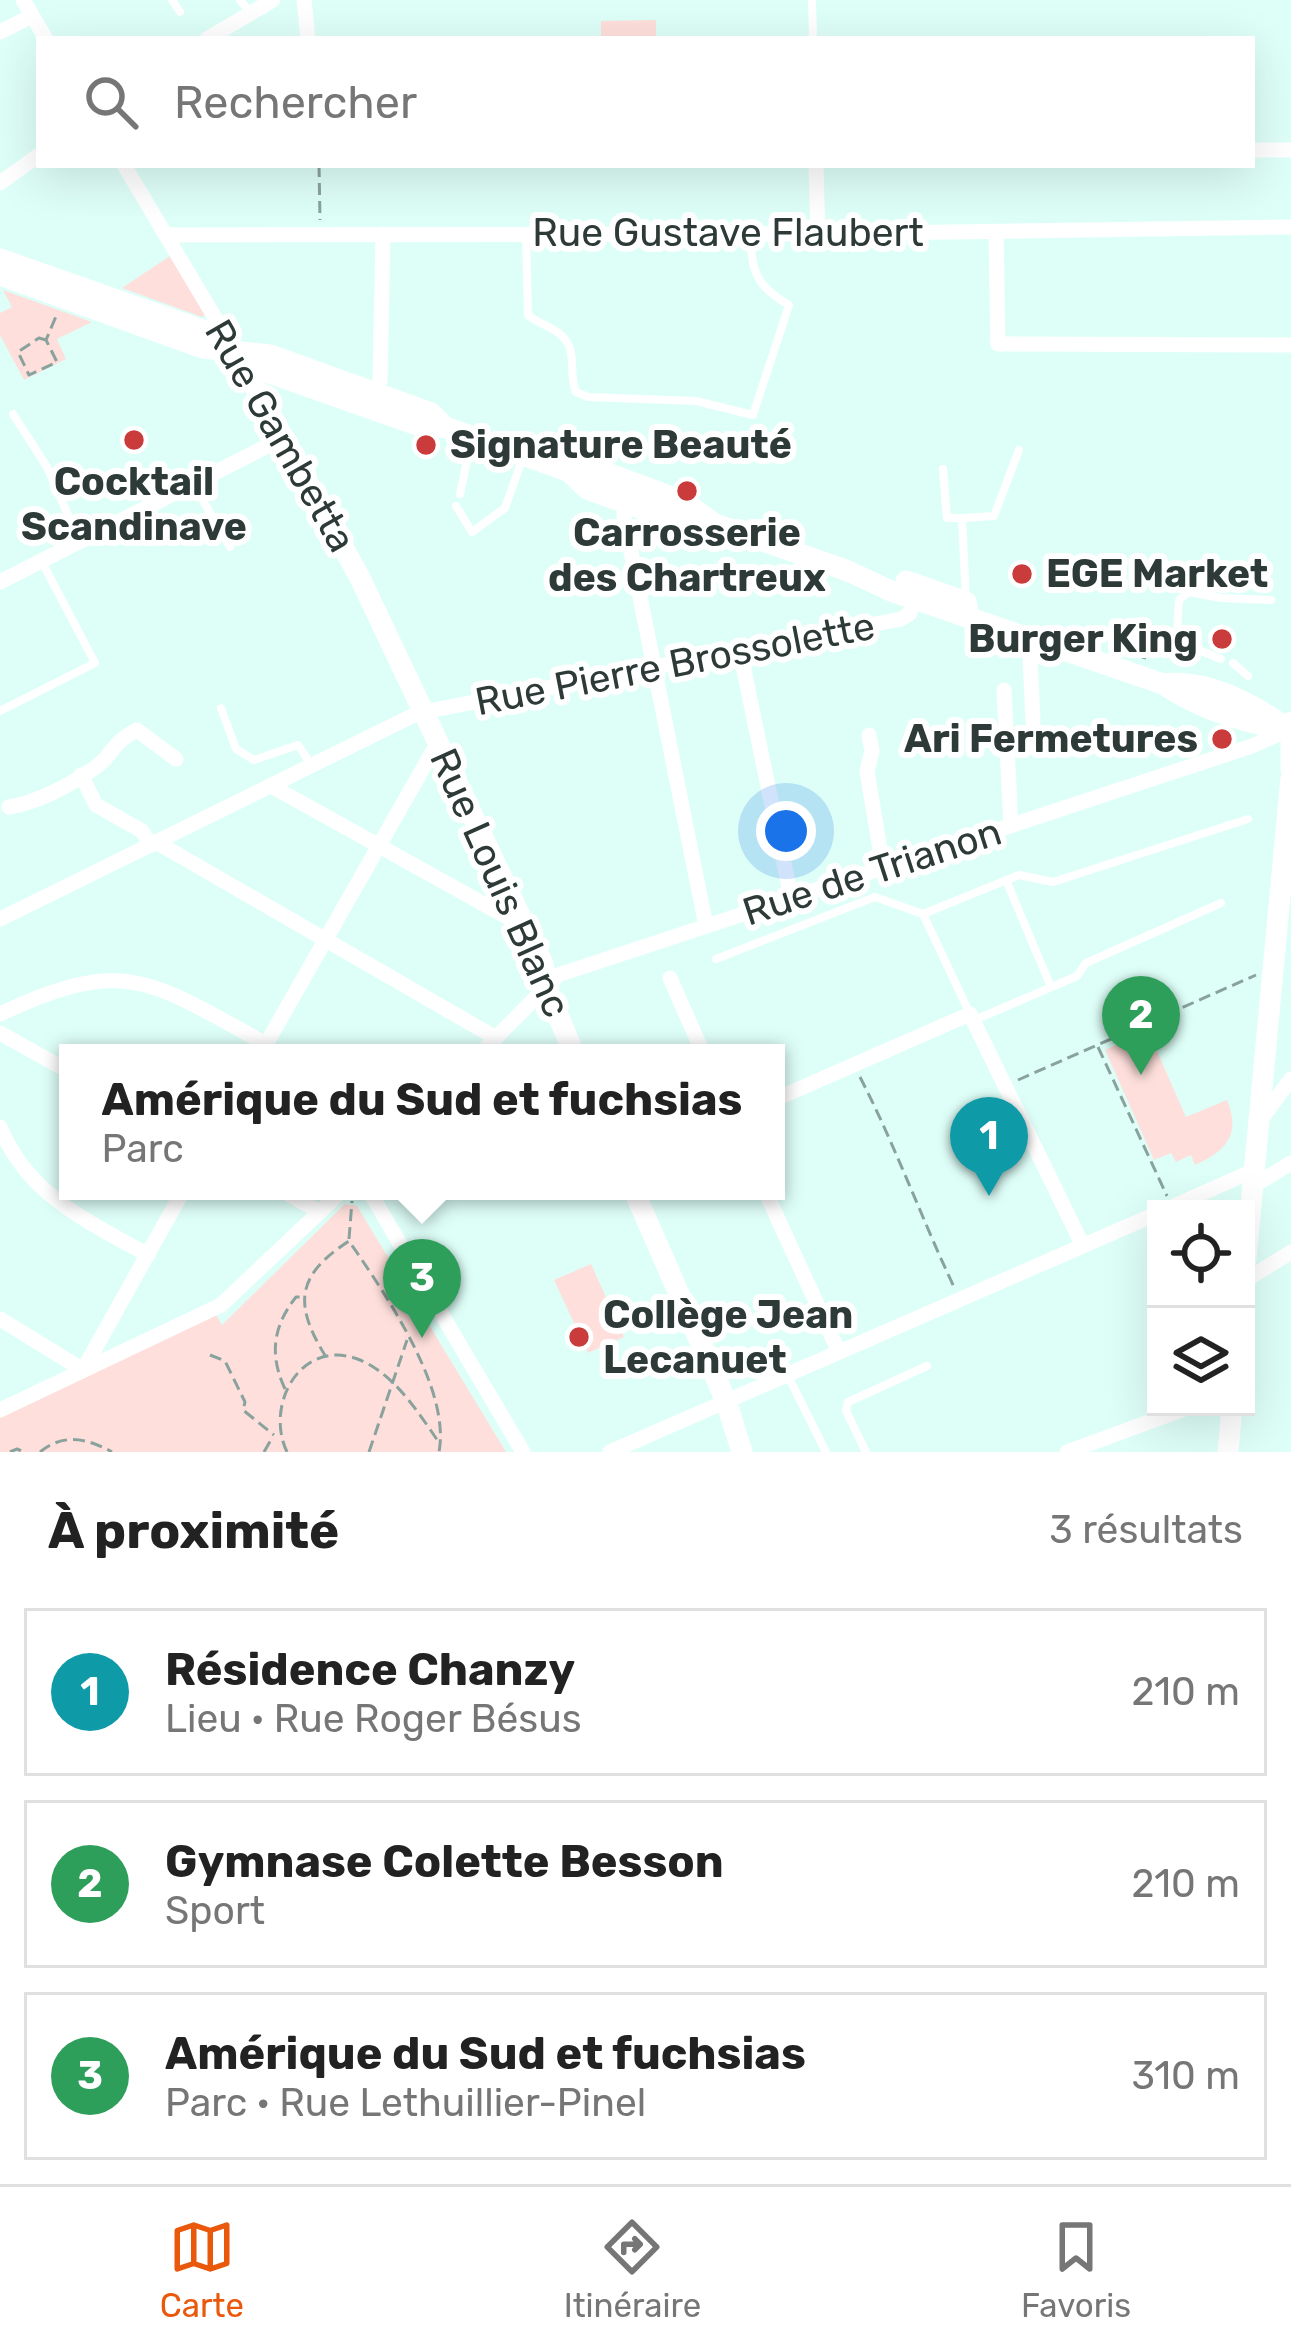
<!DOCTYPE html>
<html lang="fr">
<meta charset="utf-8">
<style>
:root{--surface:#fff;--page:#f2f2f2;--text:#222;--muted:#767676;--line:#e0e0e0;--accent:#ea580c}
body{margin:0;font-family:Rubik,sans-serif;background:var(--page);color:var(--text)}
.controls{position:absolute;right:36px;bottom:36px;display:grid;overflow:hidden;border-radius:0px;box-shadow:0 12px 48px #0002}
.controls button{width:108px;height:108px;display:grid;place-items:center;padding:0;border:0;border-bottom:3px solid var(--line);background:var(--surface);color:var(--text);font:60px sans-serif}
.you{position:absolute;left:786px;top:831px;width:42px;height:42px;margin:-30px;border:9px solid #fff;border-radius:50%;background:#1a73e8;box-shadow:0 0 0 18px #1a73e833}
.badge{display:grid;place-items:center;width:78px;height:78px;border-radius:50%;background:var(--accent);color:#fff;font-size:39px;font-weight:700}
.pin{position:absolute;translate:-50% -99px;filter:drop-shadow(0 3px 6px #0008)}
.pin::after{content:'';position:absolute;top:63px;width:42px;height:36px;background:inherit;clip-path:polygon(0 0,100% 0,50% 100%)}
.popup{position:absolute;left:59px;top:1044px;width:726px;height:156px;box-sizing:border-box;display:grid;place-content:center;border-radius:0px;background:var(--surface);filter:drop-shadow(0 3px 9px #0005);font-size:39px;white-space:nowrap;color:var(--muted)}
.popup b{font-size:45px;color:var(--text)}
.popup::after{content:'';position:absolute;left:50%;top:100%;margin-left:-24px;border:24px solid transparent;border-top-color:var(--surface)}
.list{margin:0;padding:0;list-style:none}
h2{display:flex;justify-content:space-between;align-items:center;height:156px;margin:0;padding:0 48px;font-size:51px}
h2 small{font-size:39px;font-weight:400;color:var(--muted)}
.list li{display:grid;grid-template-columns:78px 1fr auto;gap:36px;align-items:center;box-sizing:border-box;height:168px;margin:0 24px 24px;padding:0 24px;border:3px solid var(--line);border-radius:0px}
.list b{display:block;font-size:45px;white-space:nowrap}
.list p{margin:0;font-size:39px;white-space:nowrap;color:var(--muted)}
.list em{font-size:39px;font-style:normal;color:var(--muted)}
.icon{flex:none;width:66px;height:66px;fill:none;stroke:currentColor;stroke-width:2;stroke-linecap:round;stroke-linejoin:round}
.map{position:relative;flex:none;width:1291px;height:1452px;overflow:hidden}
.search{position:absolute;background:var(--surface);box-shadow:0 12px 48px #0002;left:36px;right:36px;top:36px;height:132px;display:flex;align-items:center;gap:30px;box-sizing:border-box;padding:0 42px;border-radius:0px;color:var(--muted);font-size:45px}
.sheet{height:732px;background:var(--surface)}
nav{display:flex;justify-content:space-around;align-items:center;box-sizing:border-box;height:168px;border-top:3px solid var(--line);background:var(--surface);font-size:33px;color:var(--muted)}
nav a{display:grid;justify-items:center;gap:6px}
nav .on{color:var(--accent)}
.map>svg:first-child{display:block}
.green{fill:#fedfdb}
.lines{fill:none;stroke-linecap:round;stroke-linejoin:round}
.path{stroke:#8aa29d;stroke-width:3;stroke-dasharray:12 6;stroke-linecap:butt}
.lane{stroke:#fff;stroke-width:8}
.street{stroke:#fff;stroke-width:15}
.secondary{stroke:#fff;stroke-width:21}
.poi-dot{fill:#ca3b3b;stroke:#fff;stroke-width:4.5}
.labels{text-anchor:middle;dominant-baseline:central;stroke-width:12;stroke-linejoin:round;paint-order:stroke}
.street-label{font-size:39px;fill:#2d3a38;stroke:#fff}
.poi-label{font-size:39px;font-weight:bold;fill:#2d3a38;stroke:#fff;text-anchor:start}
</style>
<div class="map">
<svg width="1291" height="1452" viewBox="0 0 1291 1452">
<rect width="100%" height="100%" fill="#defff8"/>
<g class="green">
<polygon points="656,20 656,39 601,39 601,21"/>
<polygon points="170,256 206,314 202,317 122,288"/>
<polygon points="3,290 92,322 57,339 66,359 24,380 0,335 0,313 12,307"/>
<path d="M1148 1031 1186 1117 1227 1100C1241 1134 1227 1151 1195 1165L1191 1155 1176 1162 1171 1153 1154 1160 1105 1050Z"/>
<polygon points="345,1204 357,1206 506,1452 0,1452 0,1418 216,1315 222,1325"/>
<polygon points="591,1264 624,1337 588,1353 554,1280"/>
</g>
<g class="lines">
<g class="path">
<polyline points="319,165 320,220"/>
<polyline points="46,340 39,338 18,352 29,375 57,362 46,340 57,314"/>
<polyline points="1142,657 1146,658"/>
<polyline points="1098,1047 1167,1196"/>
<path d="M860 1077C895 1145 921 1217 954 1287"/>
<polyline points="1018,1080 1256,975"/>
<polyline points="349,1239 352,1201"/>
<polyline points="210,1355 225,1361 245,1402 243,1410 274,1435"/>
<path d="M326 1357C294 1305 295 1276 349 1241 384 1292 451 1388 439 1452"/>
<path d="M285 1389C269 1355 273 1326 296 1297H301"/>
<polyline points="10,1452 17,1449 24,1452"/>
<path d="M40 1452C63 1433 87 1438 112 1452"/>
<polyline points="264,1452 272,1438"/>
<path d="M287 1452C264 1404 302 1336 360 1360 394 1374 418 1412 438 1441"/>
<polyline points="369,1452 407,1340"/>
</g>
<g class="lane">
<polyline points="172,0 180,12"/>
<polyline points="240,0 249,11"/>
<polyline points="812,0 813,39"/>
<path d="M526 234 528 315C538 324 552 326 562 336 578 350 568 374 576 392L588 397 696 401 753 415 789 305C758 288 750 271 751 235"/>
<polyline points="13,414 47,467 79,540"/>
<polyline points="943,469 947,518 962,518"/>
<polyline points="586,477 668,507"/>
<polyline points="150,484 159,500"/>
<polyline points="194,485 230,547"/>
<polyline points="460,494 472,437"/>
<polyline points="456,506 472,532 505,508 523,457"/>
<polyline points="966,600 962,518 994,516 1019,450"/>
<polyline points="1221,659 1182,643 1177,631 1179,600 1189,592 1221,598 1271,600"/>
<polyline points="1233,663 1248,676"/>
<polyline points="221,708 236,749 254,760 298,745 312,766"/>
<polyline points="0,711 95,663 42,562"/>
<polyline points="1006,880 1051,987"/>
<polyline points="923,914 970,1014"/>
<polyline points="716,959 875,897 923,914 1019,875 1053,882 1248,819"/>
<polyline points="975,1020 1077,976 1086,963 1221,903"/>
<polyline points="788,1376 826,1452"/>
<polyline points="866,1452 846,1411 848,1402 927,1366"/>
</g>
<g class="street">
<polyline points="23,0 46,39"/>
<polyline points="304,0 308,39"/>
<polyline points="0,32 32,16"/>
<polyline points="207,39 273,0"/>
<polyline points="1252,150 1291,150"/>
<polyline points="124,165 230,343"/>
<polyline points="816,165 818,234"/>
<polyline points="0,183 39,155"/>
<polyline points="996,232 998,344 1291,345"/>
<polyline points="166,235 818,234 1291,227"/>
<polyline points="375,392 380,381 383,234"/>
<polyline points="625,503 624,517 706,926"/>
<polyline points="0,582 285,437"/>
<polyline points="740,651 791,897"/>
<polyline points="1004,690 1011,826"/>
<polyline points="1033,721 1030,656 1036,639"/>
<polyline points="869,735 872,751 867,771 883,867"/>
<polyline points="81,775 96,805 142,831 151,845"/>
<polyline points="273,787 525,927"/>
<path d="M9 807C37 803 72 784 96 767 113 755 111 743 137 730L176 759"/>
<polyline points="156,842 496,1038"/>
<polyline points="0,919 418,713 901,619 909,614 915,600"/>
<polyline points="670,978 703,1053"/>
<path d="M0 1014C126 954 152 982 266 1044"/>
<polyline points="0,1033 68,1071"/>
<polyline points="261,1053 438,742"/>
<polyline points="481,1053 558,975 1252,746 1288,730"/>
<polyline points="776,1099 970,1014 1083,1246"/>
<polyline points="1262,1118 1291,1079"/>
<path d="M0 1127C28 1195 87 1221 148 1255"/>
<polyline points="1253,1186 1291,1163"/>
<polyline points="283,1191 320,1212"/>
<polyline points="369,1191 523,1452"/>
<polyline points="765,1191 839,1352"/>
<polyline points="1167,1209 1255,1170"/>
<polyline points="1246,1280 1291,1252"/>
<polyline points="0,1319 83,1370 183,1191"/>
<polyline points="0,1410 221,1305 342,1191"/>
<polyline points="610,1452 1156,1214"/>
<polyline points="1067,1452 1190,1407"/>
</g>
<g class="secondary">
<polyline points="0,259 208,332 264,371 426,428 445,427 568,471 587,489 662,516 712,524"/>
<polyline points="0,275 203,348 270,355 431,413 445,427"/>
<polyline points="235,350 360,578 543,964 550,997 574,1053"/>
<path d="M568 471 594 468 683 501 715 524 848 571 891 591 1163 684C1200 709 1247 725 1291 729"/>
<polyline points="906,581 966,602 969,615"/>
<path d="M1163 684C1206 679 1249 702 1284 726"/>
<polyline points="1291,722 1291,769"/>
<polyline points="634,1191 726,1401 742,1452"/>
<polyline points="1246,1259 1291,778"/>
<polyline points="1228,1452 1232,1407"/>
</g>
</g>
<g class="poi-dot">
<circle cx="134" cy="440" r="12"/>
<circle cx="426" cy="445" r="12"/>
<circle cx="687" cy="491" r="12"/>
<circle cx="1022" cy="574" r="12"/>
<circle cx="1222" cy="639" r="12"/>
<circle cx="1222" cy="739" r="12"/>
<circle cx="579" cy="1337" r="12"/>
</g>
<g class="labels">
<g class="street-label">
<text x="728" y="233">Rue Gustave Flaubert</text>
<text transform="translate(280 436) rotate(60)">Rue Gambetta</text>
<text transform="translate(675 664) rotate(-11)">Rue Pierre Brossolette</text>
<text transform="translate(872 872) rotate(-18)">Rue de Trianon</text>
<text transform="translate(500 883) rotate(66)">Rue Louis Blanc</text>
</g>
<g class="poi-label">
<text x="450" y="445">Signature Beauté</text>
<text x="134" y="482" text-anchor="middle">Cocktail<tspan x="134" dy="45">Scandinave</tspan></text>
<text x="687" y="533" text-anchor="middle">Carrosserie<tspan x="687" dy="45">des Chartreux</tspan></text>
<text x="1046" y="574">EGE Market</text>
<text x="1198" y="639" text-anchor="end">Burger King</text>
<text x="1198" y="739" text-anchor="end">Ari Fermetures</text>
<text x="603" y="1315">Collège Jean<tspan x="603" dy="45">Lecanuet</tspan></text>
</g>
</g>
</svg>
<div class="controls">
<button><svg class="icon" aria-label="locate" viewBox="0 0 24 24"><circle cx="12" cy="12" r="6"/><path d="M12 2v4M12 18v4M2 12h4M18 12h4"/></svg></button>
<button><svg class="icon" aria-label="layers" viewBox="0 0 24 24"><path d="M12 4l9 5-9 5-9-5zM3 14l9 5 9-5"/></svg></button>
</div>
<div class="you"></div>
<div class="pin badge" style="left:989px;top:1196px;background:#0f9aa8">1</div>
<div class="pin badge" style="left:1141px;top:1075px;background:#2e9e5b">2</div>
<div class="pin badge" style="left:422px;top:1338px;background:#2e9e5b">3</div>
<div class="popup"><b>Amérique du Sud et fuchsias</b>Parc</div>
<div class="search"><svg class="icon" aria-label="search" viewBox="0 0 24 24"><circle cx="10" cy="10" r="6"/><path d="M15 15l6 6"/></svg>Rechercher</div>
</div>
<section class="sheet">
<h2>À proximité<small>3 résultats</small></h2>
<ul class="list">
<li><span class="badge" style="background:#0f9aa8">1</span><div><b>Résidence Chanzy</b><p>Lieu · Rue Roger Bésus</p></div><em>210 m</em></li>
<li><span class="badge" style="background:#2e9e5b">2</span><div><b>Gymnase Colette Besson</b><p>Sport</p></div><em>210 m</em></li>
<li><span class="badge" style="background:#2e9e5b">3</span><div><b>Amérique du Sud et fuchsias</b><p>Parc · Rue Lethuillier-Pinel</p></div><em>310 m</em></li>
</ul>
</section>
<nav>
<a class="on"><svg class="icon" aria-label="map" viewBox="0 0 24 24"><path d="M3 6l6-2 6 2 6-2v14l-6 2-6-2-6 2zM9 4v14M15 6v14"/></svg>Carte</a>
<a><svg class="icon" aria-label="directions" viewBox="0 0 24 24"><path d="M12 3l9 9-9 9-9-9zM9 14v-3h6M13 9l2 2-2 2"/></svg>Itinéraire</a>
<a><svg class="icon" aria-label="saved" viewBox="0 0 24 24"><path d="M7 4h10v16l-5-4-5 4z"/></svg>Favoris</a>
</nav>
